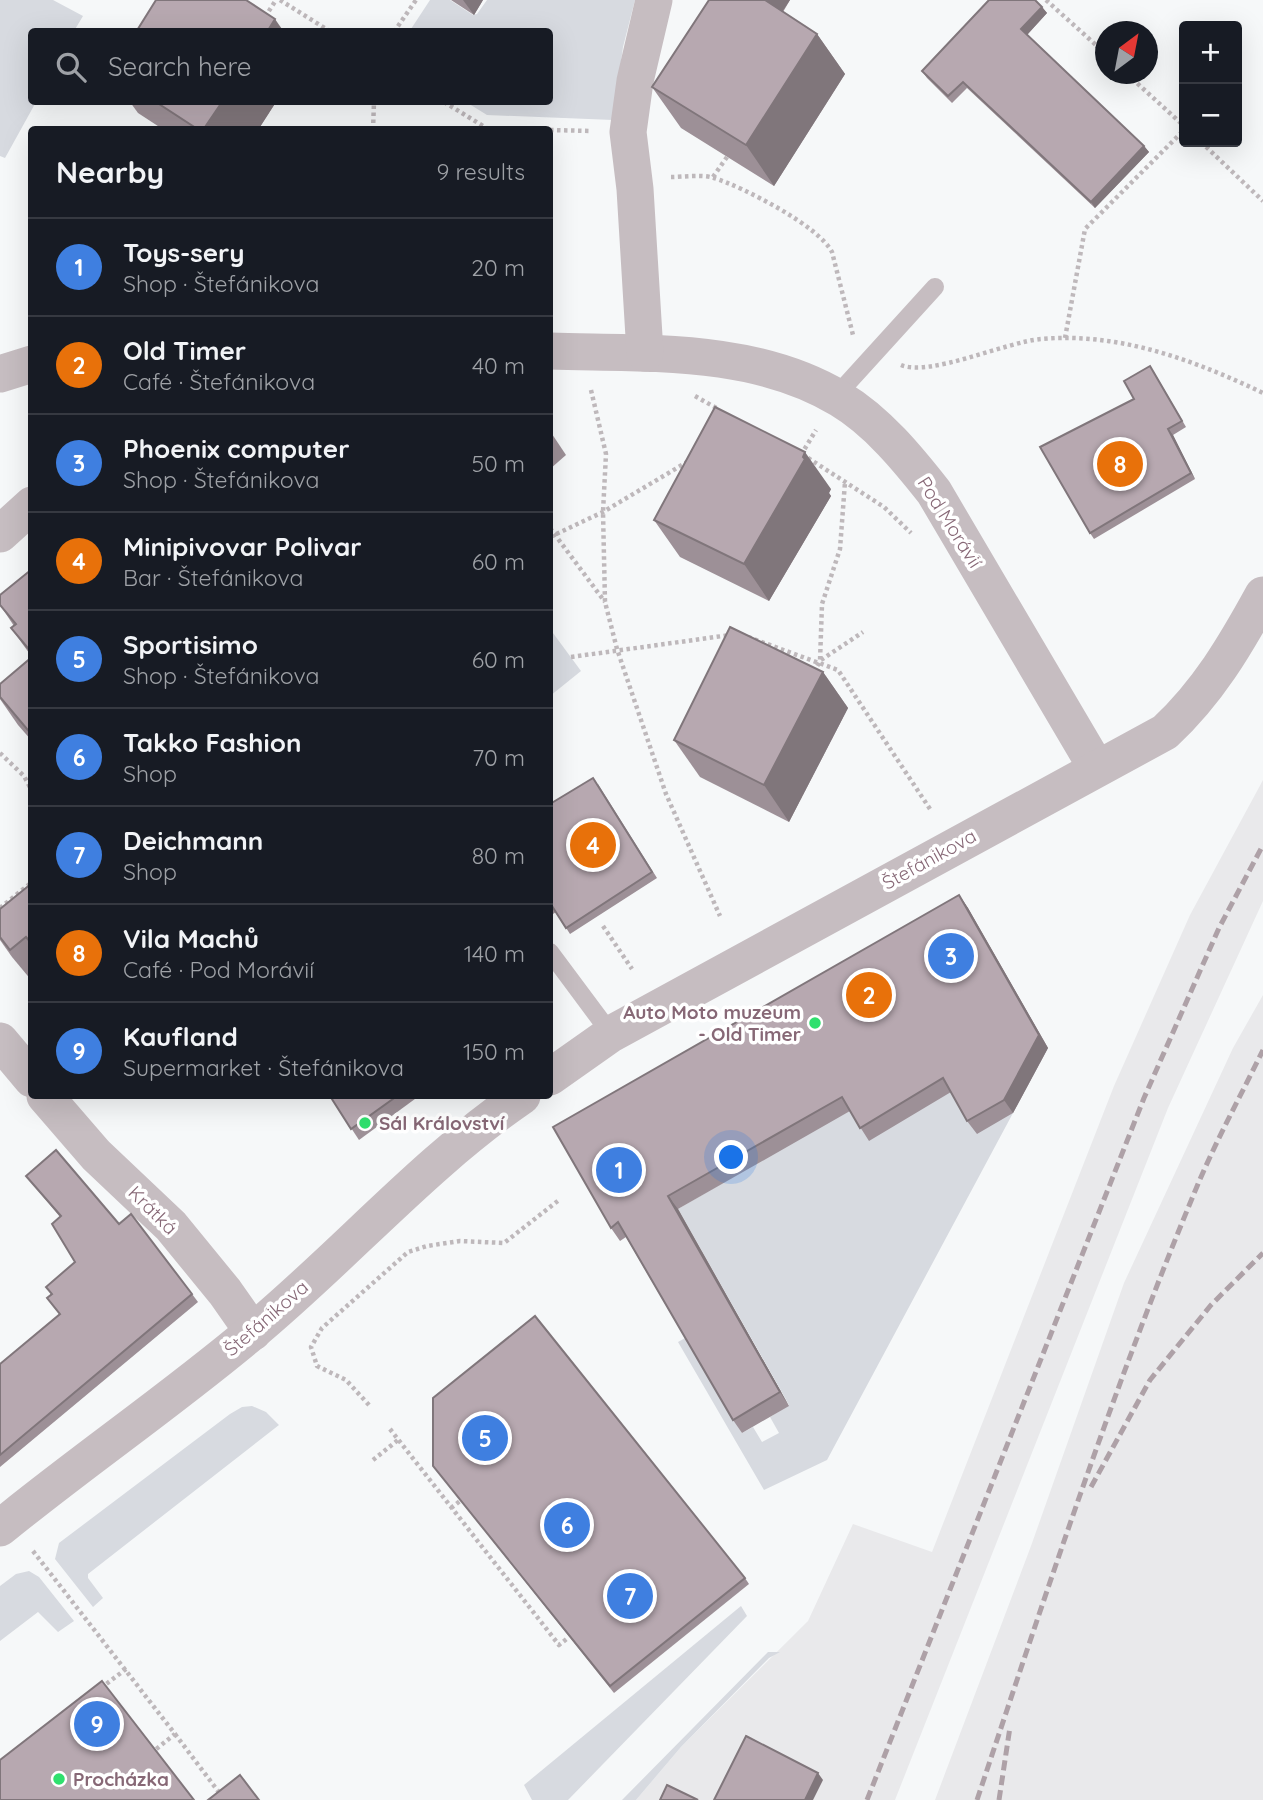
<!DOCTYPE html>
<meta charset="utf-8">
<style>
:root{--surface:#171b24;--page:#242831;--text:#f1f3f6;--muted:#9ea1a6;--line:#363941;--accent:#2fe06e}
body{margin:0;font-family:Quicksand,sans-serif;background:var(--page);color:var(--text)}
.controls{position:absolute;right:21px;top:21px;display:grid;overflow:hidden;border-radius:7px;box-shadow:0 7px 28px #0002}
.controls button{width:63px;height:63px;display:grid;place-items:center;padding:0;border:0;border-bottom:2px solid var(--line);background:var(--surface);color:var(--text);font:35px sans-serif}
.compass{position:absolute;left:1095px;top:21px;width:63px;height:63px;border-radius:50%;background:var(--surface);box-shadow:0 7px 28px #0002;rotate:32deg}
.you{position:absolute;left:732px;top:1158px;width:24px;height:24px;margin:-18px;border:5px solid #fff;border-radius:50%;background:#1a73e8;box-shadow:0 0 0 10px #1a73e833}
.badge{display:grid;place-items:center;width:46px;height:46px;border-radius:50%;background:var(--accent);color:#fff;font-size:23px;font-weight:700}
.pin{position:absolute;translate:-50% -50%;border:4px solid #fff;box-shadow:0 2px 7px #0006}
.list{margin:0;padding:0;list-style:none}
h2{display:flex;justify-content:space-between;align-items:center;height:91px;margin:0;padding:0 28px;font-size:30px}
h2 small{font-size:23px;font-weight:400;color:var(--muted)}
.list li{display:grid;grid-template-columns:46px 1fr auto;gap:21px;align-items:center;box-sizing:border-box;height:98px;padding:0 28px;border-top:2px solid var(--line)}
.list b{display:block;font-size:26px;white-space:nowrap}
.list p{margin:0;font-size:23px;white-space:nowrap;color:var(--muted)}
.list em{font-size:23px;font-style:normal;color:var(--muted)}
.icon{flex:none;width:38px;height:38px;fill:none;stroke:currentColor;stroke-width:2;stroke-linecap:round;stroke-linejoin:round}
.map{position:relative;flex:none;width:1263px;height:1800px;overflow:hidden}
.search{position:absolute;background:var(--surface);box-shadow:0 7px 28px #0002;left:28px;top:28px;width:525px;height:77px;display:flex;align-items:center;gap:18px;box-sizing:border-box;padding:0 24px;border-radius:7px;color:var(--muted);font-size:26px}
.panel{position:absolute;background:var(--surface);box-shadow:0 7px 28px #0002;left:28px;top:126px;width:525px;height:973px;border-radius:7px}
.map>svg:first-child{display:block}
.built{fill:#e9e9eb}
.green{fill:#d7dae0}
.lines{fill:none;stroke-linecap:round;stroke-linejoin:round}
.path{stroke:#beb8bb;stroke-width:4.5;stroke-dasharray:3.5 3.5;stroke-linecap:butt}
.service{stroke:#c6bdc1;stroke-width:18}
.minor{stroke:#c6bdc1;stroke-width:37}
.rail{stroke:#aea1a7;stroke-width:5;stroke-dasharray:10 5;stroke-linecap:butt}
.wall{fill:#9d9097}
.shaded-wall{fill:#80767b}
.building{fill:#b7a8b0;stroke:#80767b;stroke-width:2}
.poi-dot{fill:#2fe06e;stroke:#fff;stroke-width:2.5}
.labels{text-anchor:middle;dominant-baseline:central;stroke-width:7;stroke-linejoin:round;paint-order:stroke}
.street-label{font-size:19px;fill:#876876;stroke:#fff}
.poi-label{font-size:19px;font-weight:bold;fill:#876876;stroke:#fff;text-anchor:start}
</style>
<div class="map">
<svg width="1263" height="1800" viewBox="0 0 1263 1800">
<rect width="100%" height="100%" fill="#f6f8f9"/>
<g class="built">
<polygon points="1263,780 1263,901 1168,1108 895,1800 636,1800 681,1747 808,1621 853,1524 932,1552 1114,1086 1190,915"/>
<polygon points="1263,995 1263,1800 935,1800 1031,1546 1124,1283 1233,1048"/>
</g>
<g class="green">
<polygon points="0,0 53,0 83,16 74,31 32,32 32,102 36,102 5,158 0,156"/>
<polygon points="430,0 450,0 473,15 477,14 487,0 635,0 623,47 613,120 487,115 466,102 550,102 550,32 409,32"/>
<polygon points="550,629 581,671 550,696"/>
<polygon points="931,1070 1013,1113 827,1460 764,1490 678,1342 687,1337 742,1433 753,1427 762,1442 779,1433 770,1417 789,1405 678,1209 822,1125"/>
<polygon points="252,1406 266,1412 279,1425 88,1574 88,1578 103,1598 93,1607 55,1559 59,1543 230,1414 242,1407"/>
<polygon points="29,1571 39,1577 74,1621 58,1632 38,1612 0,1641 0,1586 16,1574"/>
<polygon points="741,1606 747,1616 568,1800 532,1800 524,1785"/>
<polygon points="768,1652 780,1652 769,1658 681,1747 636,1800 622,1800"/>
</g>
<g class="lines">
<g class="path">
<polyline points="280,0 331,32"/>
<polyline points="1046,0 1106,54"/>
<polyline points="265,17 276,0"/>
<polyline points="394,32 416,0"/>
<polyline points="1127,74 1184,126"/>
<polyline points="444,102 488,129 516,130"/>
<polyline points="373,130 374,102"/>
<polyline points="550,130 591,131"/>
<polyline points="1201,142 1263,201"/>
<path d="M671 177C684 177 702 174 714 178 743 187 819 226 832 252L853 335"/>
<polyline points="713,177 727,157"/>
<polyline points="1065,338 1085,229 1184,130"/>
<path d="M901 365C930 377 1006 342 1041 339 1119 332 1194 360 1263 393"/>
<polyline points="591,390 606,454 603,512 605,602 617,649 666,794 720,916"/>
<polyline points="695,396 718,409"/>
<polyline points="801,455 816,430"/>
<polyline points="808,458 884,507 911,533"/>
<polyline points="550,528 605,602"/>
<polyline points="550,537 603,512 687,462"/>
<polyline points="748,637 838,670 930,809"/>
<polyline points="571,657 730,635"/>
<polyline points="821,660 863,632"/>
<polyline points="814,672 820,661 822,604 840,549 845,482"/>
<polyline points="0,753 24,776 32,791"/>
<polyline points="0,908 32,882"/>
<polyline points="603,926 632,969"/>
<polyline points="369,1405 346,1380 317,1366 311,1347 322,1328 408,1252 427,1246 460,1241 504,1243 559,1200"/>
<polyline points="390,1429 559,1645 569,1637"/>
<polyline points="373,1460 398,1440"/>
<polyline points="451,1508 460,1501"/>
<polyline points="33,1551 175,1734 155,1750"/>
<polyline points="101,1688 126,1669"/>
<polyline points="175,1734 221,1795"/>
</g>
<g class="service">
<polyline points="835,397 935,287"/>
<polyline points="550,952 611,1034"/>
</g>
<g class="minor">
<path d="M550 351C646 354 754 347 840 399 877 421 908 459 934 492L1096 767"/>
<polyline points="645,353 635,189 628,132 635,81 654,0"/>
<polyline points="0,374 32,364"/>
<polyline points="0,534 32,505"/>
<polyline points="0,1041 32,1079"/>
<path d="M550 1077 611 1034 1165 732C1208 692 1235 646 1263 595"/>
<polyline points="45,1096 96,1155 171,1226 225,1292 253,1332"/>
<path d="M0 1528C82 1461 170 1401 251 1333 344 1256 423 1164 522 1096"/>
</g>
<g class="rail">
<polyline points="1091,1487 1150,1380 1211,1305 1263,1253"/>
<polyline points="867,1800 1144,1098 1219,928 1263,845"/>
<path d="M977 1800C1046 1593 1114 1385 1198 1184 1217 1139 1241 1095 1263 1050"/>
<polyline points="999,1800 1010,1727"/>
</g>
</g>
<g class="wall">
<polygon points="451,0 483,0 474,15"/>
<polygon points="709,0 790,0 783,12 817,34 845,74 774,186 681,128 652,87"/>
<polygon points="1042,7 1047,13 1027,35 1144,146 1149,152 1095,208 967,88 952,103 927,78 922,71"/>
<polygon points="130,102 276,102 258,130 164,130 138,113"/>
<polygon points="1154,372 1186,427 1173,435 1195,479 1094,539 1090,533 1134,399"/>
<polygon points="550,431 566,455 550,469"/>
<polygon points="831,489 829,493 831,496 769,601 680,557 654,520"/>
<polygon points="32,569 32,657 11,628 14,626 0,605"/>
<polygon points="32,657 32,741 18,725 0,699 0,684"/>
<polygon points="823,672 848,708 789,822 700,777 674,740"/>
<polygon points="598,784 657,878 570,934 556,912 550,916 550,804"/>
<polygon points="32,883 32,981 12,957 0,940 0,909"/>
<polygon points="959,895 968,908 1048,1048 1013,1113 977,1134 967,1121 951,1092 869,1141 850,1111 678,1209 789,1406 742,1433 733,1420 626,1237 620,1241 611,1228"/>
<polygon points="330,1096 419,1096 359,1140"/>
<polygon points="26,1176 119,1224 192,1294 198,1302 0,1467 0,1364 60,1315 47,1298 51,1294 46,1287 75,1262 60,1217"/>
<polygon points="438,1472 745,1578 749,1584 614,1693"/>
</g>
<g class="shaded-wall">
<polygon points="463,0 483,0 474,15"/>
<polygon points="754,0 790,0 772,27"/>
<polygon points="1042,7 1047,13 1026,36 1021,29"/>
<polygon points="275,19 284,32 267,32"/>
<polygon points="817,34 845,74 774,186 746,145"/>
<polygon points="222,102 276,102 258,130 203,130"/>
<polygon points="1144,146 1149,152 1095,208 1091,202"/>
<polygon points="1168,429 1173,435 1195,479 1191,473"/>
<polygon points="805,452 831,489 829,493 831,496 769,601 744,564"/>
<polygon points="823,672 848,708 789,822 764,785"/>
<polygon points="959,895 968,908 1048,1048 1013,1113 1004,1100"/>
<polygon points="668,1196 678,1209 789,1406 780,1392"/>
<polygon points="818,1773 823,1780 813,1800 805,1800"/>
</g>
<g class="building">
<polygon points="156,0 246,0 275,19 267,32 136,32"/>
<polygon points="709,0 765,0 817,34 746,145 652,87"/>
<polygon points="989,0 1035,0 1042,7 1021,29 1144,146 1091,202 963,82 948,96 922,71"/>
<polygon points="156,102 222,102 203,130 199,130"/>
<polygon points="1150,366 1182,421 1168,429 1191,473 1090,533 1040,447 1134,399 1124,381"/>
<polygon points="715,407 805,452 803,457 805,459 744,564 654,520"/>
<polygon points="32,569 32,653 11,628 16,624 0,605 0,595"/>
<polygon points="730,627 823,672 764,785 674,740"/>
<polygon points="32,657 32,735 0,697 0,684"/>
<polygon points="593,778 652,872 566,928 552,906 550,907 550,804"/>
<polygon points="32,883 32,944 26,937 10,950 0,937 0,909"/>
<polygon points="959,895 1039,1035 1004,1100 967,1121 943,1078 860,1128 842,1097 668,1196 780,1392 733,1420 618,1222 611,1228 553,1127"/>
<polygon points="330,1096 397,1096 351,1129"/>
<polygon points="56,1150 119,1224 131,1214 192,1294 0,1455 0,1364 60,1314 47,1298 52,1294 46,1287 75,1262 52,1224 61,1216 26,1176"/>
<polygon points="535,1316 745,1578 610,1686 433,1466 433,1398"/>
<polygon points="102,1681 194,1800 0,1800 0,1760"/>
<polygon points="746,1736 818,1773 805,1800 714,1800"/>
<polygon points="240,1775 259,1800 208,1800"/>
<polygon points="667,1785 698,1800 660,1800"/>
</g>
<g class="poi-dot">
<circle cx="815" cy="1023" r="7"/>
<circle cx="365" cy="1123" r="7"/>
<circle cx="59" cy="1779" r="7"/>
</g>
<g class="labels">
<g class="street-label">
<text transform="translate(950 522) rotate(58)">Pod Morávií</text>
<text transform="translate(929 859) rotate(-29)">Štefánikova</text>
<text transform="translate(153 1210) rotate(45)">Krátká</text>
<text transform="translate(266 1318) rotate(-41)">Štefánikova</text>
</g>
<g class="poi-label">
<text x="801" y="1012" text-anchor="end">Auto Moto muzeum<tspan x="801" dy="22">- Old Timer</tspan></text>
<text x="379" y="1123">Sál Království</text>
<text x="73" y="1779">Procházka</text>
</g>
</g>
</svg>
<div class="controls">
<button>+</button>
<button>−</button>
</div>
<svg class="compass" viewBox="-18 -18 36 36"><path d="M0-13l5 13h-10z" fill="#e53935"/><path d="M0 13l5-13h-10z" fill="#9ea1a6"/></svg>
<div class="you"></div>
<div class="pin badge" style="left:619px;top:1170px;background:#3f7fe0">1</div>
<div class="pin badge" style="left:869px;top:995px;background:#e8710a">2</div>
<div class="pin badge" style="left:951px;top:956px;background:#3f7fe0">3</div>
<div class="pin badge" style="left:593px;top:845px;background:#e8710a">4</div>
<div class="pin badge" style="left:485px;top:1438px;background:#3f7fe0">5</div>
<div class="pin badge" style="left:567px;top:1525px;background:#3f7fe0">6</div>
<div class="pin badge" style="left:630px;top:1596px;background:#3f7fe0">7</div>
<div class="pin badge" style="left:1120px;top:464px;background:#e8710a">8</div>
<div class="pin badge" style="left:97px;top:1724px;background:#3f7fe0">9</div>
<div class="search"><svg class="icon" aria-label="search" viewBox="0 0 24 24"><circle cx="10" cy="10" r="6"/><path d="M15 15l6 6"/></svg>Search here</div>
<section class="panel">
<h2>Nearby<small>9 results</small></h2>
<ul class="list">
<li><span class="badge" style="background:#3f7fe0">1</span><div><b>Toys-sery</b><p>Shop · Štefánikova</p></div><em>20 m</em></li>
<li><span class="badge" style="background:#e8710a">2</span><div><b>Old Timer</b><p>Café · Štefánikova</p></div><em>40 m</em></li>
<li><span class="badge" style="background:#3f7fe0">3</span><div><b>Phoenix computer</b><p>Shop · Štefánikova</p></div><em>50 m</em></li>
<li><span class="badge" style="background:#e8710a">4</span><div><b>Minipivovar Polivar</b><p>Bar · Štefánikova</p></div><em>60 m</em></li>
<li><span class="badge" style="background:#3f7fe0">5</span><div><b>Sportisimo</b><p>Shop · Štefánikova</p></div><em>60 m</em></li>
<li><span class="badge" style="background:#3f7fe0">6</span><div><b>Takko Fashion</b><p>Shop</p></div><em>70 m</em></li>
<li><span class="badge" style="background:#3f7fe0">7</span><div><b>Deichmann</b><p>Shop</p></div><em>80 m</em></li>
<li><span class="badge" style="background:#e8710a">8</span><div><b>Vila Machů</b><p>Café · Pod Morávií</p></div><em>140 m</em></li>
<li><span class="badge" style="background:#3f7fe0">9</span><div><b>Kaufland</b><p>Supermarket · Štefánikova</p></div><em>150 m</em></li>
</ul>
</section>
</div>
